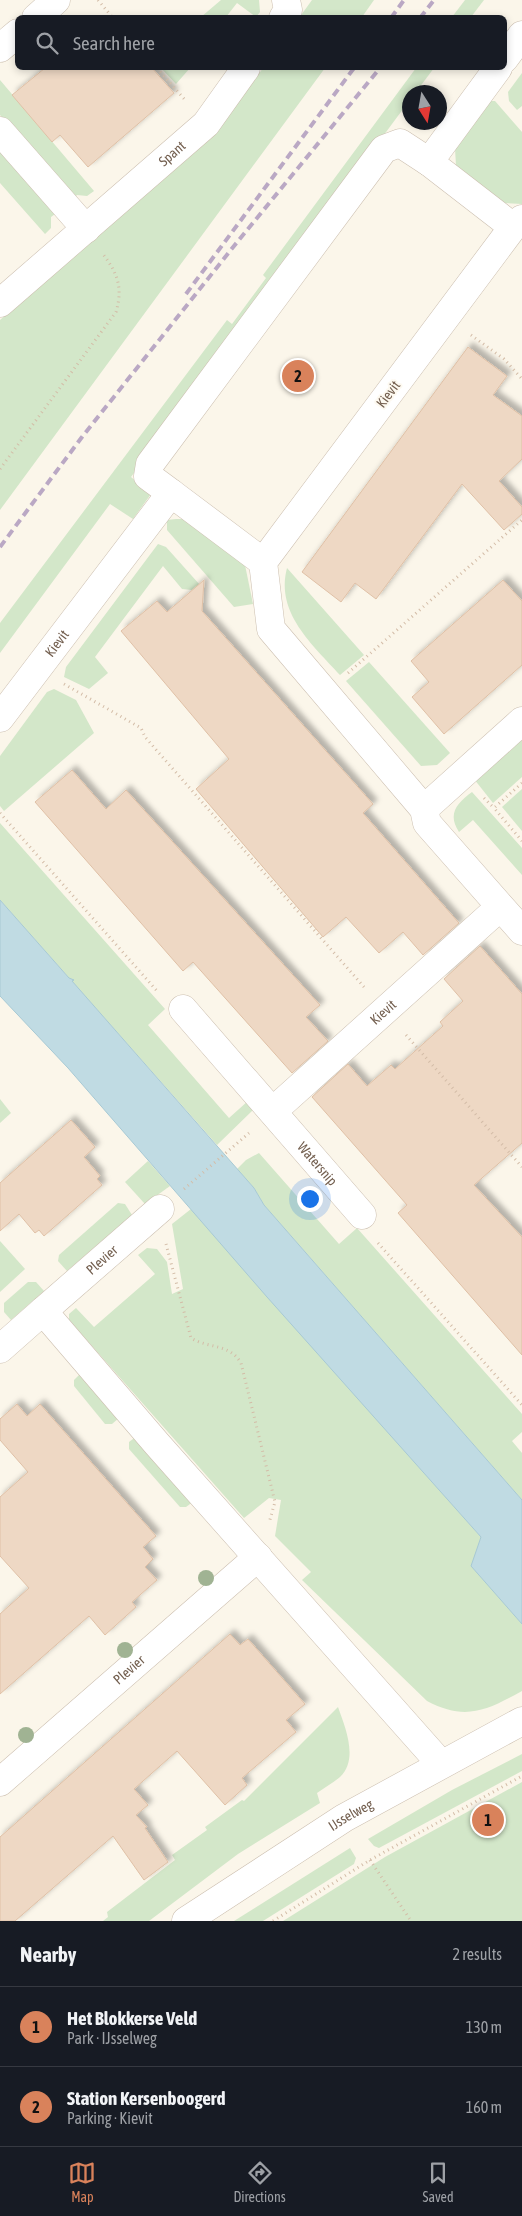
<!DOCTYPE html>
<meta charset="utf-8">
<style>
:root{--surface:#171b24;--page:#242831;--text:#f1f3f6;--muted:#9ea1a6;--line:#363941;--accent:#d9825b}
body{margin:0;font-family:"Asap Condensed",sans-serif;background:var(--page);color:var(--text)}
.compass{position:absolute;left:402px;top:85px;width:45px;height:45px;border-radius:50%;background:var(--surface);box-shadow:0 2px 8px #0003;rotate:169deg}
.you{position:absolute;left:309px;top:1198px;width:18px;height:18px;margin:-12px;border:4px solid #fff;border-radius:50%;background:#1a73e8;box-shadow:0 0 0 8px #1a73e833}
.badge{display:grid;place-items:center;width:32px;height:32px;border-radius:50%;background:var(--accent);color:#111;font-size:16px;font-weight:700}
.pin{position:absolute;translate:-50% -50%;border:2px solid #fff;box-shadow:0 1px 5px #0006}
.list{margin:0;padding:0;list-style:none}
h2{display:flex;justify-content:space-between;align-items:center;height:65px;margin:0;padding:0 20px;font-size:21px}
h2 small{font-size:16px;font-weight:400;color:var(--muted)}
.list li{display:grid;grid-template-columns:32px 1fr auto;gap:15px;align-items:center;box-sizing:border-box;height:80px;padding:0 20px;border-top:1px solid var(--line)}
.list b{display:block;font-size:19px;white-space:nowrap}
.list p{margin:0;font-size:16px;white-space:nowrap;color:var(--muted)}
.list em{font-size:16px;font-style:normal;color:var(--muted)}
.icon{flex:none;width:28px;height:28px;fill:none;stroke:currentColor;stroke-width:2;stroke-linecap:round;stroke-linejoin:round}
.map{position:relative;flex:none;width:522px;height:1921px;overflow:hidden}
.search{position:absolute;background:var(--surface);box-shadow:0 2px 8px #0003;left:15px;right:15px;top:15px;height:55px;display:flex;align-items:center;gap:12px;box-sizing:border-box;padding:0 18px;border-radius:8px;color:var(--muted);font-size:19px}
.sheet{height:225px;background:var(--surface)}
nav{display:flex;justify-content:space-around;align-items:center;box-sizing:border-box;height:70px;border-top:1px solid var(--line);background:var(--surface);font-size:14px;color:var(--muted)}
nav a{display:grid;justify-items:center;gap:2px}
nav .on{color:var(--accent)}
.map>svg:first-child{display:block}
.green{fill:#d3e7c9}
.water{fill:#c0dbe3;stroke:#a7c9d4}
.building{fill:#eed8c4;stroke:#dfc0a6;filter:url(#shadow)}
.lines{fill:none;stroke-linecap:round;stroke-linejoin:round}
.minor-casing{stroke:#ccbfb0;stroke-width:29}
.path{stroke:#d3bca7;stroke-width:3;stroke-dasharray:1 4;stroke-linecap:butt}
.minor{stroke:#fff;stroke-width:28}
.rail{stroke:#baa8c4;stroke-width:4;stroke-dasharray:8 5;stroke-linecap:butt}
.tree{fill:#a0b393}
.labels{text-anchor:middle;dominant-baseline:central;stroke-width:4;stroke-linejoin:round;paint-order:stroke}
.street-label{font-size:14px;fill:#735f4f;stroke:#fdf9f0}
</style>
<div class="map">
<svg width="522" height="1921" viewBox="0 0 522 1921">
<defs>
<filter id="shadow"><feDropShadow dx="4.5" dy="-4.5" stdDeviation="2.5" flood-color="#0004"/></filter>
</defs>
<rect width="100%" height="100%" fill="#fbf6ea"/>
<g class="green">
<polygon points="221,0 259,0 260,12 256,17 237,3 226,17 201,17"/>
<polygon points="312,0 374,0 362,17 299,18"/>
<polygon points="465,0 484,0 471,17 452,17"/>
<polygon points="161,68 190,68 176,84"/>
<polygon points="263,68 325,68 0,510 0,320 222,124"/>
<polygon points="416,68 434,68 416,92 410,92 409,101 131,477 151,494 133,519 110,504 0,653 0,623 227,320 232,324 266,278 263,275"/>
<polygon points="522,73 522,106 517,110 509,101 508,92"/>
<polygon points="0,80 94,191 87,196 77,195 73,199 0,115"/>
<polygon points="487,101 495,101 522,132 522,204 503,203 456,166 455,148"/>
<polygon points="0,151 55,214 51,217 51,228 45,234 0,183"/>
<polygon points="176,519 184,519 245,565 253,604 234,607 167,530 167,520"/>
<polygon points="158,544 166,547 200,585 192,590 182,589 163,566 95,657 108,673 89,689 64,677 66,667"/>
<path d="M287 568 364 655 340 675C313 645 275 613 287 568Z"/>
<polygon points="369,662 450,753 437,765 421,766 346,681"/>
<polygon points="54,689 76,700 94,733 4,811 0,806 0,756 47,692"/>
<polygon points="522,737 522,777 493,803 474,779"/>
<polygon points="522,789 522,831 502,807"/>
<path d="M472 792 522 848V875L473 820 459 832C447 814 457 803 472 792Z"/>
<polygon points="0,823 165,1009 148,1025 229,1118 248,1101 253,1110 217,1145 0,900"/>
<polygon points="0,1099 11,1113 0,1123"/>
<polygon points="259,1153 339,1244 357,1228 522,1414 522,1432 512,1441 522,1453 522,1500 264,1205 254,1188 237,1169 246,1160"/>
<polygon points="148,1161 170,1186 145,1204 125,1182"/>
<polygon points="118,1203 125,1204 132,1215 67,1271 58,1261 59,1255"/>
<path d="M191 1209 481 1537 472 1566 522 1624V1691C486 1711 465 1721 427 1701L302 1580 311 1572 275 1536 281 1500 269 1498 244 1518 69 1320V1314L76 1308 94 1327 155 1274 138 1255 147 1248 157 1249 167 1262 172 1294 183 1289 172 1224Z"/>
<polygon points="0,1241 25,1269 0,1292"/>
<polygon points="28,1282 36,1282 44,1291 11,1320 4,1312 4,1303"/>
<polygon points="81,1373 120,1417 112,1424 105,1424 74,1386 74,1380"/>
<polygon points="137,1436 194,1501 186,1507 180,1507 129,1449 129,1442"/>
<path d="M338 1707C345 1727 359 1759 340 1777 333 1783 324 1788 317 1793L320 1803 238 1854 149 1921H103L108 1917 107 1912 175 1860 172 1855 207 1830 205 1827 242 1800 244 1801Z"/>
<polygon points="522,1754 522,1771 379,1848 374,1846 368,1839 452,1790"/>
<polygon points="522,1782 522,1921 283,1921 385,1857"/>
<polygon points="350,1848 356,1858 354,1864 263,1921 234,1921"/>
</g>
<polygon class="water" points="0,900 69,978 74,980 72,981 254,1188 264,1205 522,1500 522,1624 471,1566 481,1537 267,1297 68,1068 0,996"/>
<g class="building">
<polygon points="45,68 152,68 174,93 88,167 60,135 52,142 12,95"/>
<polygon points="468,347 507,376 493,395 522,416 522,459 499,481 522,507 522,514 504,530 462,484 376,599 355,583 341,602 302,572"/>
<polygon points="204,580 202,611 373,804 363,813 459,923 423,955 403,932 379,953 346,917 323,937 196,789 229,759 121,631 157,601 167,612"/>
<polygon points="503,580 522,601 522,665 444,734 412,697 429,682 411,661"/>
<polygon points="72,770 106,809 126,790 320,1005 306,1017 328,1041 292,1073 193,962 183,971 35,802"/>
<polygon points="480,946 522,994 522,1143 474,1185 522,1237 522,1355 398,1213 407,1205 312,1097 348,1064 367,1086 391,1065 395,1069 443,1026 440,1022 463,1001 444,979"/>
<polygon points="71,1120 95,1147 84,1157 100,1176 97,1179 102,1185 44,1236 39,1230 35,1233 19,1214 0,1231 0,1183"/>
<polygon points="17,1404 27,1416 40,1404 156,1536 143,1547 153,1559 145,1567 157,1580 132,1602 136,1607 105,1635 89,1616 0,1694 0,1614 29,1588 0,1556 0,1497 28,1472 0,1440 0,1419"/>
<polygon points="230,1634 240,1645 248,1639 305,1704 286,1720 296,1732 242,1778 247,1785 225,1805 177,1751 134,1789 148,1805 136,1815 147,1827 145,1828 168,1862 144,1880 113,1836 15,1921 0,1921 0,1837"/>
</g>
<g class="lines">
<g class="minor-casing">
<g id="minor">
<polyline points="36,18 56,0"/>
<polyline points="283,18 288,10 286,0"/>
<polyline points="0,48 18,33"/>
<polyline points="504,59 522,35"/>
<polyline points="498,68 429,162 513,227"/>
<polyline points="0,131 86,229"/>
<polyline points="522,219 513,227 263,562 271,629 424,809 427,823 522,931"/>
<path id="s1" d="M0 303 206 124 246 68"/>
<polyline points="171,493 148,476 150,464 384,149 400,143 429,162"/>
<path id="s2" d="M0 718 171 493 263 562"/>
<polyline points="424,809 522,721"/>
<path id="s3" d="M183 1009 362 1215"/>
<path id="s4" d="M273 1111 500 907"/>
<path id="s5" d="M43 1311 160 1209"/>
<polyline points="0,1349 43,1311 157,1444 441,1764"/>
<path id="s6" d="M0 1782 258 1557"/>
<path id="s7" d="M186 1921 344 1818 522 1721"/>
</g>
</g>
<g class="path">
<polyline points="98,0 113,18"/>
<polyline points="157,68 186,101"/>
<polyline points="471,335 504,359 522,379"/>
<path d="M0 469 116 312C123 288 118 274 103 254"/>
<polyline points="348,673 522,520"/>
<polyline points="64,684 141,728 145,737 364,987"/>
<polyline points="522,783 494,808 522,841"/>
<polyline points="484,798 494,808"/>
<polyline points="0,813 158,992"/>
<polyline points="406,1035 522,1167"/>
<polyline points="184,1189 249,1133"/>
<polyline points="378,1243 522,1405"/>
<path d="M166 1244 191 1338C209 1349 229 1343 241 1363L275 1502 269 1523"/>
<polyline points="370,1860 411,1921"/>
<polyline points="273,1921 370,1860 522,1776"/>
</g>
<use href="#minor" class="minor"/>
<g class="rail">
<polyline points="391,18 404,0"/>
<polyline points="420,18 434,0"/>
<polyline points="186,294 354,68"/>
<polyline points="0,547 82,437 234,246 380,68"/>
</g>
</g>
<g class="tree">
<circle cx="206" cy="1578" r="8"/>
<circle cx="125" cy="1650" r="8"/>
<circle cx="26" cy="1735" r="8"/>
</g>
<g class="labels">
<g class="street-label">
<text stroke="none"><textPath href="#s1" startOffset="228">Spant</textPath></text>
<text transform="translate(388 394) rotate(-53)">Kievit</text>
<text stroke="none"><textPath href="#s2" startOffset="94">Kievit</textPath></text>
<text stroke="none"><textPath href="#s4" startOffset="148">Kievit</textPath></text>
<text stroke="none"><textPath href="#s3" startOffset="205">Watersnip</textPath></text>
<text stroke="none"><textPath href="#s5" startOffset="78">Plevier</textPath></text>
<text stroke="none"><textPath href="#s6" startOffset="171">Plevier</textPath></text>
<text stroke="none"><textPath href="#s7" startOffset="196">IJsselweg</textPath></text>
</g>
</g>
</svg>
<svg class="compass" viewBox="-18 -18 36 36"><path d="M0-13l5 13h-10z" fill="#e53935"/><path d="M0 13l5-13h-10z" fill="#9ea1a6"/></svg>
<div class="you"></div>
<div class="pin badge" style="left:488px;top:1820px">1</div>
<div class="pin badge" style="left:298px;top:376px">2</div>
<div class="search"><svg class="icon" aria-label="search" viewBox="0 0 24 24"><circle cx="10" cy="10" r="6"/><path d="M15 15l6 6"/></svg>Search here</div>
</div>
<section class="sheet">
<h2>Nearby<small>2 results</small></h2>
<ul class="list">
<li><span class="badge">1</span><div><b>Het Blokkerse Veld</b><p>Park · IJsselweg</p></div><em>130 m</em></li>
<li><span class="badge">2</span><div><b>Station Kersenboogerd</b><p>Parking · Kievit</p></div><em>160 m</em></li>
</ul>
</section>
<nav>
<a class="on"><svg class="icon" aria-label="map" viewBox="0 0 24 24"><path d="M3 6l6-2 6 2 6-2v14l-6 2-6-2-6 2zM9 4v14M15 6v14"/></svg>Map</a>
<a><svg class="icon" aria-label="directions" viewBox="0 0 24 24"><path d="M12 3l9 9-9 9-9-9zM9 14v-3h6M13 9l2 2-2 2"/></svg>Directions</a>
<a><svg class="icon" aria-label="saved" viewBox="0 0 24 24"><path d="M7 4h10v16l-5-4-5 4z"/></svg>Saved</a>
</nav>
